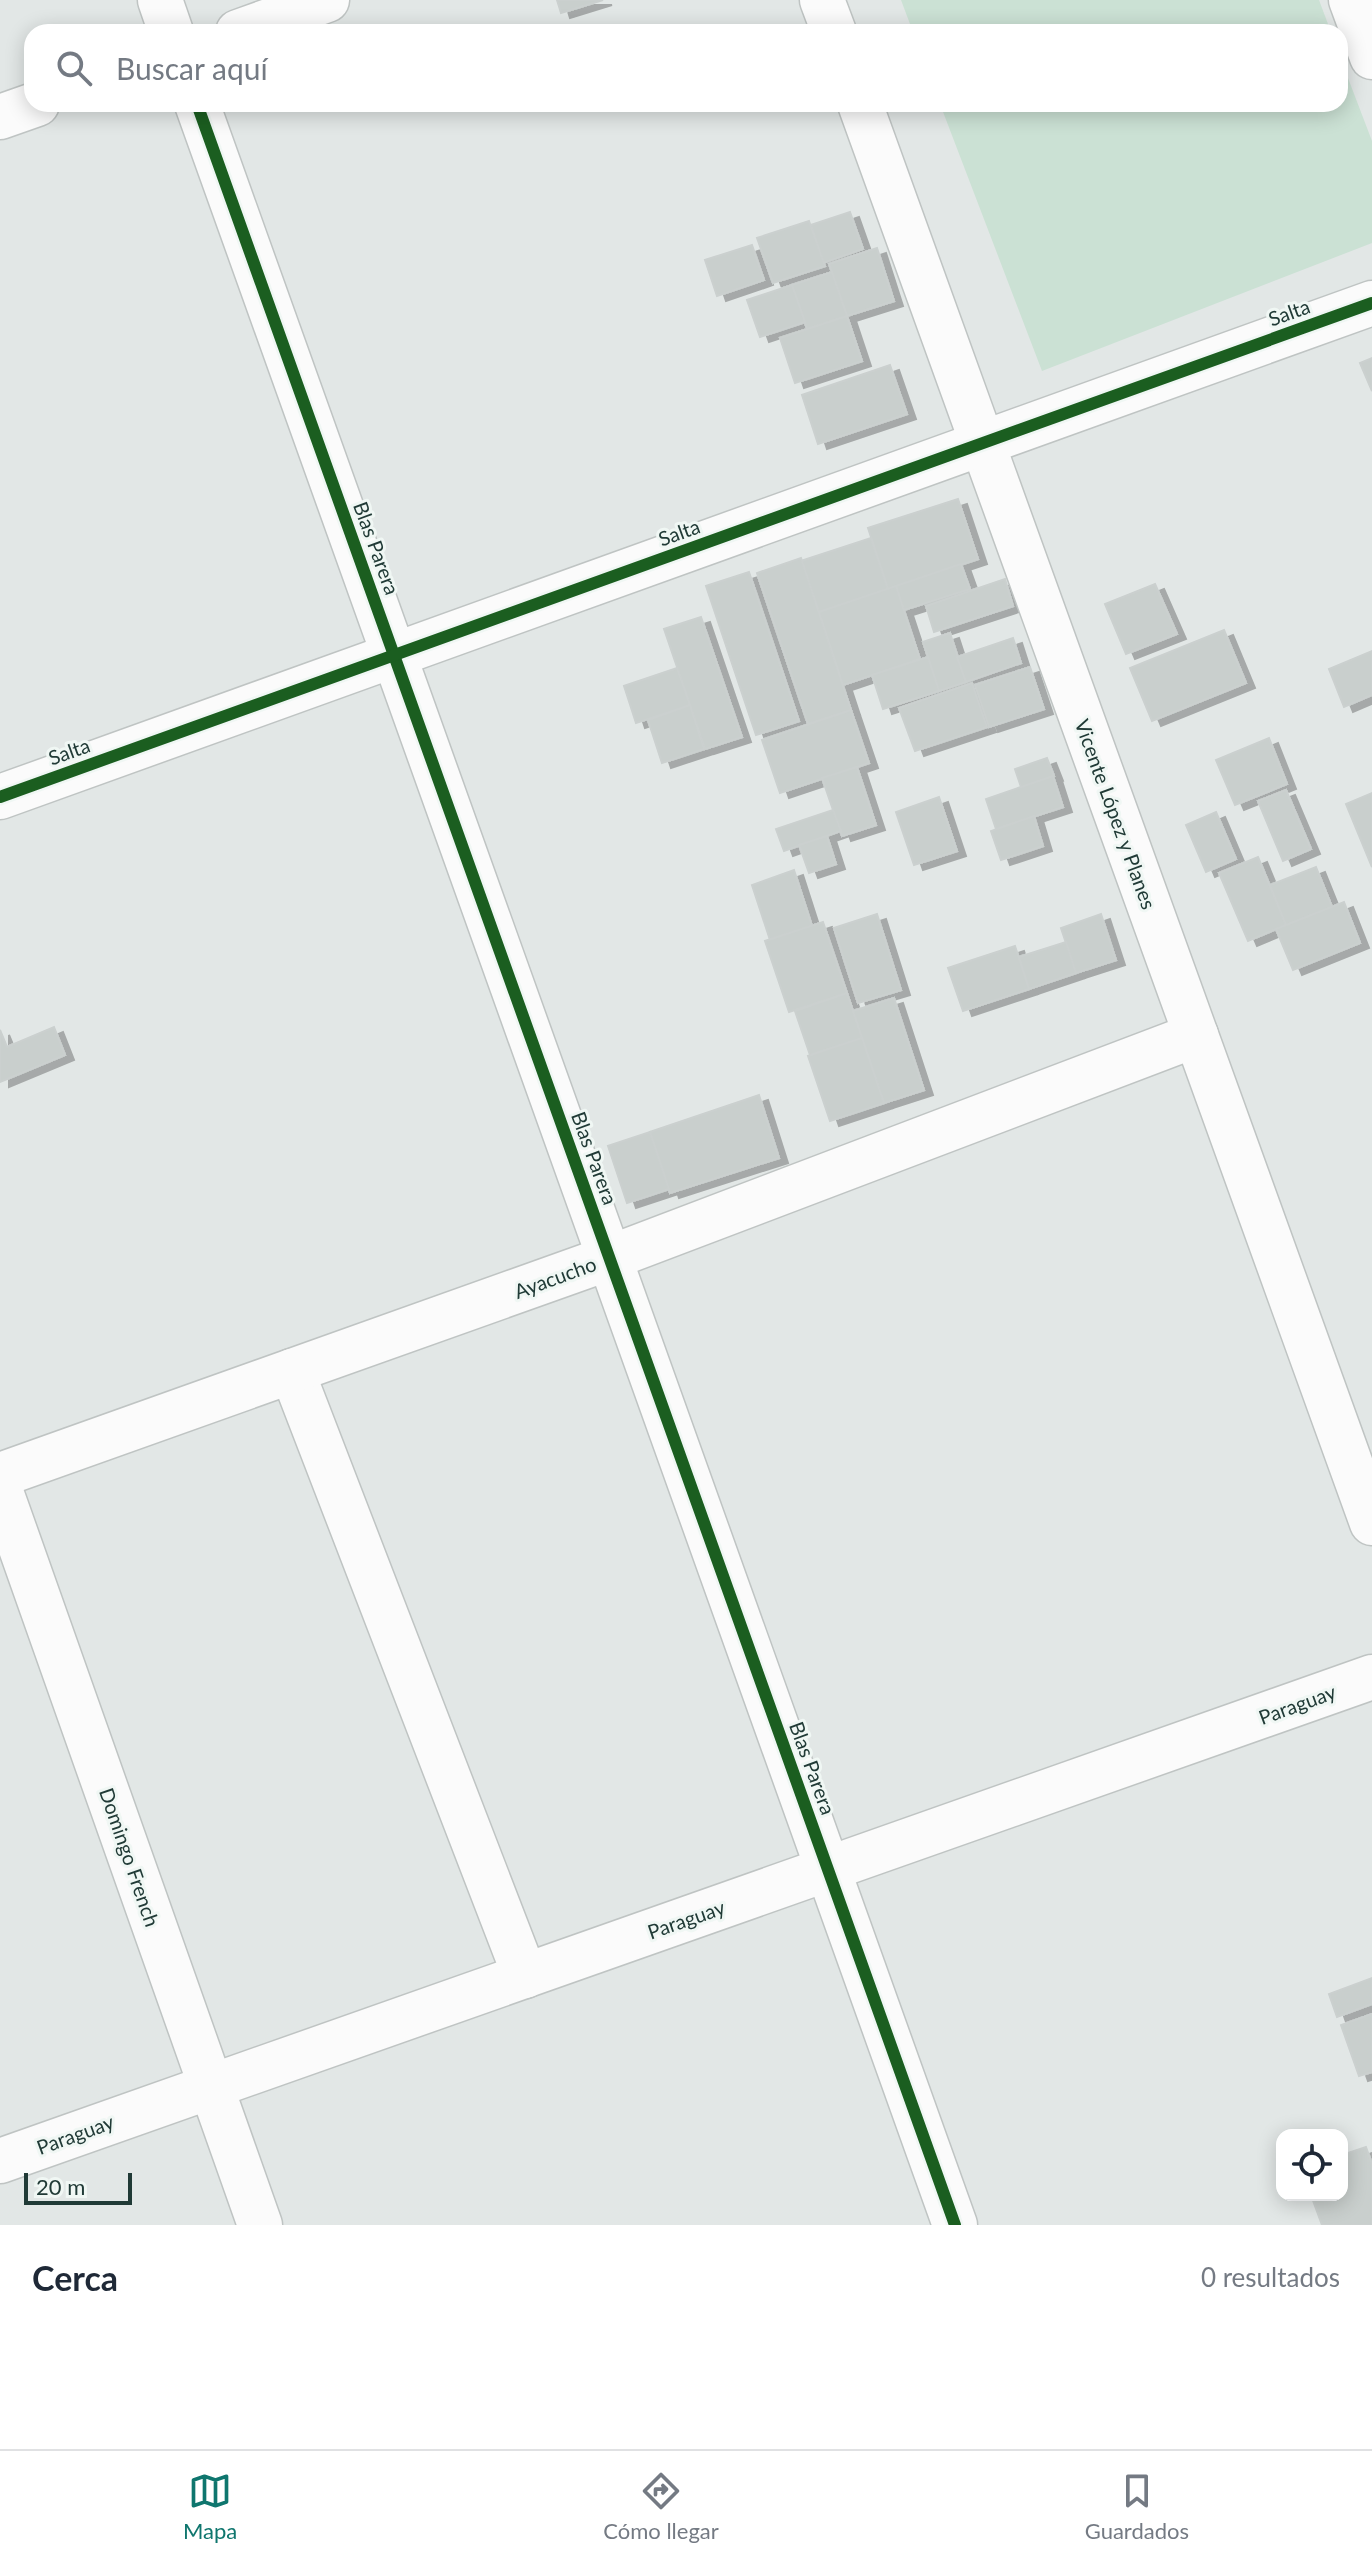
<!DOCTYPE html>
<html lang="es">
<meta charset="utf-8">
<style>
:root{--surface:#fff;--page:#f2f2f3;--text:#1f2937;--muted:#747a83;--line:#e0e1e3;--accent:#0f766e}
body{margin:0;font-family:Lato,sans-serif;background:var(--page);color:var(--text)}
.controls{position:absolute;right:24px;bottom:24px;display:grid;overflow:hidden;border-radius:16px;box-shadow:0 4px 20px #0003}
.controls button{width:72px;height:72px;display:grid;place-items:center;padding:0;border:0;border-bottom:2px solid var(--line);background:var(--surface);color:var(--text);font:40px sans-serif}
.scale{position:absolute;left:24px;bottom:20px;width:108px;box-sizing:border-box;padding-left:8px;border:4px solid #203a36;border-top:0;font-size:22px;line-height:28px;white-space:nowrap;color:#203a36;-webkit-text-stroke:6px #f0f7f4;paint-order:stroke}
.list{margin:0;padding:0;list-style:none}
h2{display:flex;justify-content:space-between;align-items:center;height:104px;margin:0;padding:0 32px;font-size:34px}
h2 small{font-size:26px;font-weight:400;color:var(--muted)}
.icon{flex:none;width:44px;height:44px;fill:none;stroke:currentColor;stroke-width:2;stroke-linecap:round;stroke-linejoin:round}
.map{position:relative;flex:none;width:1372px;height:2225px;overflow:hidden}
.search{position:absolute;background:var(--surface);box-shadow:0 4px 20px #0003;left:24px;right:24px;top:24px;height:88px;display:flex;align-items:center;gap:20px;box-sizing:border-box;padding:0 28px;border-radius:24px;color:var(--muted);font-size:30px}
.sheet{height:224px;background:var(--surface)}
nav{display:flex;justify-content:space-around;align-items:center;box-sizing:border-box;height:112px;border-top:2px solid var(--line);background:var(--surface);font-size:22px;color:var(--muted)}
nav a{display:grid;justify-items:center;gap:4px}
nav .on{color:var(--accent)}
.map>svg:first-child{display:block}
.green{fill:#cbe1d4}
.building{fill:#c9cfcd;stroke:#cbd0cf;stroke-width:2;filter:url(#shadow)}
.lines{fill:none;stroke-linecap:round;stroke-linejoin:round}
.minor-casing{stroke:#bfc4c3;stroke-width:47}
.minor{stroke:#fbfbfb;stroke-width:44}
.cycleway-casing{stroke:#f0f7f4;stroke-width:17}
.cycleway{stroke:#1b5e20;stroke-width:12}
.labels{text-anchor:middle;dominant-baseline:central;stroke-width:6;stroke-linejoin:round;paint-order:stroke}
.street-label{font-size:20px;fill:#203a36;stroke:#f0f7f4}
</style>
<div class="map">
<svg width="1372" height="2225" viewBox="0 0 1372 2225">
<defs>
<filter id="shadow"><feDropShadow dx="9" dy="5" stdDeviation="0" flood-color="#0004"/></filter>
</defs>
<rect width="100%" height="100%" fill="#e2e7e6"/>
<g class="green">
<polygon points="901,0 1319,0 1331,32 913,32"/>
<polygon points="1340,57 1372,141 1372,243 1042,371 940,104 1340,104"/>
</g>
<g class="building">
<polygon points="557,0 603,0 561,13"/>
<polygon points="850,212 863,249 823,263 811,225"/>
<polygon points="809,221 825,266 773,283 757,238"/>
<polygon points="752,245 764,280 717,296 705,260"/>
<polygon points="877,248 894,301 847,316 829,264"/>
<polygon points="832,272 847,316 807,329 792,285"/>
<polygon points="792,285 805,322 760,337 747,300"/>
<polygon points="847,316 862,361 795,383 780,338"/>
<polygon points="1372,358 1372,391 1360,363"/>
<polygon points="890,365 907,414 818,444 802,395"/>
<polygon points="958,499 978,559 888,589 868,528"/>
<polygon points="871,538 888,589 819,612 801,561"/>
<polygon points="801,558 851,710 808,724 757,573"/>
<polygon points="961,564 970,589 904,610 896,586"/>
<polygon points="749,572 799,721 756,735 706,586"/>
<polygon points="1005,579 1013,606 934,632 926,606"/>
<polygon points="1155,584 1177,634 1126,654 1105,604"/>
<polygon points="896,586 920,659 843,685 819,612"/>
<polygon points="701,617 742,737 705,749 664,629"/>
<polygon points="1224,630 1246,683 1152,721 1130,668"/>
<polygon points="950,633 966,682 939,691 923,642"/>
<polygon points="1013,638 1021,663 966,682 957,657"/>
<polygon points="1372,651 1372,695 1344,707 1329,669"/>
<polygon points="928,657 939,691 883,709 872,675"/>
<polygon points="1030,667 1044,709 989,727 975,685"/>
<polygon points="677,668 690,705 636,723 624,686"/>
<polygon points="972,683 987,727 915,751 899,708"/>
<polygon points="690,705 704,749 662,763 648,720"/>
<polygon points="851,710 869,763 780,793 762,740"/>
<polygon points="1269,738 1287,784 1235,805 1216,760"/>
<polygon points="1047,758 1054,776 1021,787 1015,769"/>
<polygon points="857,767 876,825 842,836 822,778"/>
<polygon points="1053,776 1063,807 996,829 986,799"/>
<polygon points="1286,790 1311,849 1283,861 1258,801"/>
<polygon points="1372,793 1372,867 1346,804"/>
<polygon points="939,797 957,851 914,865 896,812"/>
<polygon points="833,810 841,831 784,851 776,829"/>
<polygon points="1216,812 1236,859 1206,872 1186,825"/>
<polygon points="1034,816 1043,846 1001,860 991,831"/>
<polygon points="827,836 836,864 809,873 799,845"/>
<polygon points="1258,857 1286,925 1248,941 1219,873"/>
<polygon points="1316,867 1332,907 1286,925 1270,885"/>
<polygon points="794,870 812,926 770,940 752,885"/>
<polygon points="1344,902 1360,943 1293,970 1276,929"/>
<polygon points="877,914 901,990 858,1003 834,928"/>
<polygon points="1101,914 1116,960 1076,973 1061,928"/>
<polygon points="823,922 847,993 789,1012 765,941"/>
<polygon points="1066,942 1076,973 1029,989 1019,957"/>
<polygon points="1015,946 1029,989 963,1011 948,968"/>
<polygon points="847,993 862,1038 810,1055 795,1011"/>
<polygon points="894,998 924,1090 884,1103 853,1011"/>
<polygon points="54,1027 65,1055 0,1082 0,1030 7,1047"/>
<polygon points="862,1038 884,1103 830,1121 808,1056"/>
<polygon points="759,1095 779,1158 670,1193 650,1132"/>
<polygon points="650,1132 669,1189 627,1203 608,1146"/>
<polygon points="1372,1978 1372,2004 1337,2017 1329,1994"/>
<polygon points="1372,2014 1372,2072 1359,2076 1341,2025"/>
<polygon points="1366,2147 1372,2164 1372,2225 1322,2225 1311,2195 1342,2195 1342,2155"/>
</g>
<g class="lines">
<g class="minor-casing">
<g id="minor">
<polyline points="160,0 171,32"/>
<polyline points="822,0 834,32"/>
<polyline points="1351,0 1372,57"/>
<polyline points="238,32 327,0"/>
<polyline points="197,104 955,2225"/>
<polyline points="860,104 1372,1523"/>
<polyline points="0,117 37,104"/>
<polyline points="0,797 1372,303"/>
<polyline points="292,1371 525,1976"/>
<polyline points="0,1475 609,1258 1196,1035"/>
<polyline points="0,1489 260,2225"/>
<polyline points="0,2161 1372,1677"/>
</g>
</g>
<use href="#minor" class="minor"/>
<g class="cycleway-casing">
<g id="cycleway">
<polyline points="197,104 955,2225"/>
<polyline points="0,797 1372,303"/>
</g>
</g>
<use href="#cycleway" class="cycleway"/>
</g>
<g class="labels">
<g class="street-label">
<text transform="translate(1289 312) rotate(-20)">Salta</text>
<text transform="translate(679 532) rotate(-20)">Salta</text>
<text transform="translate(377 548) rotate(70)">Blas Parera</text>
<text transform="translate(69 751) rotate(-20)">Salta</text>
<text transform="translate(1116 814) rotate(70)">Vicente López y Planes</text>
<text transform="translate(595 1158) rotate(70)">Blas Parera</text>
<text transform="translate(555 1277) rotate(-20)">Ayacucho</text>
<text transform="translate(1297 1704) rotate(-20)">Paraguay</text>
<text transform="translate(813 1768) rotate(70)">Blas Parera</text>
<text transform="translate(130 1857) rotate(71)">Domingo French</text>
<text transform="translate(686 1919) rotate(-19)">Paraguay</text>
<text transform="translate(75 2134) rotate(-20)">Paraguay</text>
</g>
</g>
</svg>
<div class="controls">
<button><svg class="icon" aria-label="locate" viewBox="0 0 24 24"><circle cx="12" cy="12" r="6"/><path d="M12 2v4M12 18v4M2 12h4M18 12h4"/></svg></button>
</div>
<div class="scale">20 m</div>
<div class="search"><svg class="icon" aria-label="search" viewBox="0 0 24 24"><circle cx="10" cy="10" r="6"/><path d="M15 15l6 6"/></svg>Buscar aquí</div>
</div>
<section class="sheet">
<h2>Cerca<small>0 resultados</small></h2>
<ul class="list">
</ul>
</section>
<nav>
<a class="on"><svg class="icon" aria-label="map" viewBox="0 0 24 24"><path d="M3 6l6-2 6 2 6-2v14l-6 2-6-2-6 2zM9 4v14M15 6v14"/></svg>Mapa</a>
<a><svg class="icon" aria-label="directions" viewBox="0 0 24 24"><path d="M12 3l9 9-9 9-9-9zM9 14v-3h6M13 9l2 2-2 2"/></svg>Cómo llegar</a>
<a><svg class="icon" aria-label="saved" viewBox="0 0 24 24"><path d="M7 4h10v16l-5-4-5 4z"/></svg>Guardados</a>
</nav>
